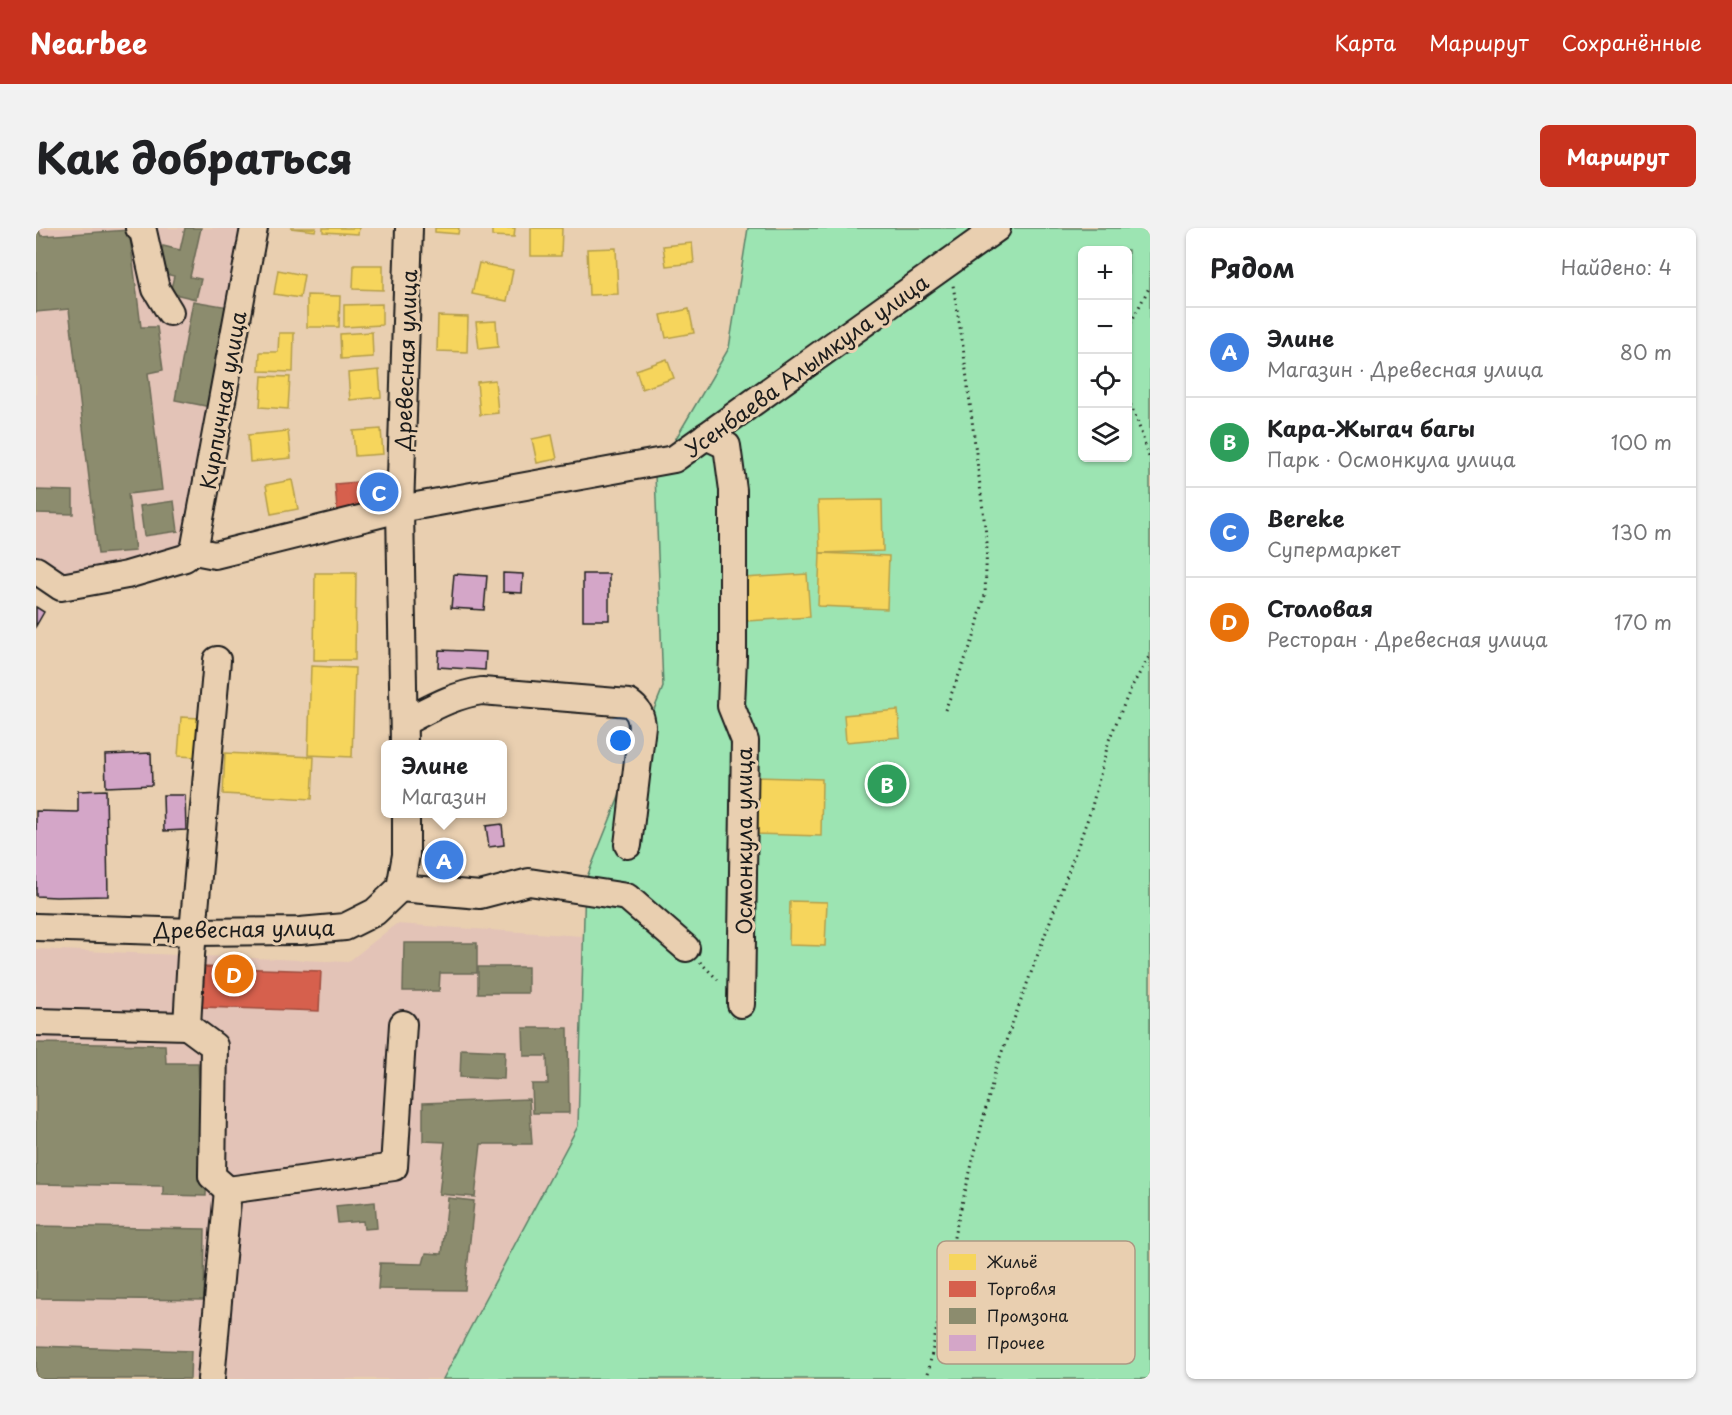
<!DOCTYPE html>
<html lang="ru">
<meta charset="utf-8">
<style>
:root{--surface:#fff;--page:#f2f2f2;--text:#202124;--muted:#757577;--line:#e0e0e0;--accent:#c8321e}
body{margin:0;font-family:"Playpen Sans",sans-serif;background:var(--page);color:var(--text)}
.controls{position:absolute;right:18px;top:18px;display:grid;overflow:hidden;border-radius:9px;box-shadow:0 2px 4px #0004}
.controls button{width:54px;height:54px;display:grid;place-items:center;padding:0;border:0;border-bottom:2px solid var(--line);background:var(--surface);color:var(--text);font:30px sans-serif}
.you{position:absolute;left:585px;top:513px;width:21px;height:21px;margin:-15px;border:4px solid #fff;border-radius:50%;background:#1a73e8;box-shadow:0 0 0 9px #1a73e833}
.badge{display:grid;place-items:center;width:39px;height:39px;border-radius:50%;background:var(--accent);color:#fff;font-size:20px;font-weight:700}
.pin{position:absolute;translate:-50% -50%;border:3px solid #fff;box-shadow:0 2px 6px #0006}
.popup{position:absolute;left:345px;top:512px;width:126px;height:78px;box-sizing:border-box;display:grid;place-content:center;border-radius:9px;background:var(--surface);filter:drop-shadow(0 2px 4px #0005);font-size:20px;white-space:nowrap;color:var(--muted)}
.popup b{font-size:22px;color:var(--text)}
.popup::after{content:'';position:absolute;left:50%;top:100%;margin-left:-12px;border:12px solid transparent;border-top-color:var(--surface)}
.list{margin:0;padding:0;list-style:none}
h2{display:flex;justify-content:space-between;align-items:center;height:78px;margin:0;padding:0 24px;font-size:26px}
h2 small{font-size:20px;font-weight:400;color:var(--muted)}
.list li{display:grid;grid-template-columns:39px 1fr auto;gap:18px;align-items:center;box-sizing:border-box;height:90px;padding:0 24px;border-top:2px solid var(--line)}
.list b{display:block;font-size:22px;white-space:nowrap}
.list p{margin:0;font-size:20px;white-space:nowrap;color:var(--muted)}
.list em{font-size:20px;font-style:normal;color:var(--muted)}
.icon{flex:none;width:33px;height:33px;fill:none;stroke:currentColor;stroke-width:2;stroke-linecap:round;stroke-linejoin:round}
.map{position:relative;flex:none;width:1114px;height:1151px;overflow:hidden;border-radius:9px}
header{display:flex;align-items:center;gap:36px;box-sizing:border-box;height:84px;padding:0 30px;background:var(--accent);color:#fff}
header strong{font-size:28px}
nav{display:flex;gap:33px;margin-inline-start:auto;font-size:21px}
.intro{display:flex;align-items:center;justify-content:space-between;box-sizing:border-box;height:144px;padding:0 36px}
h1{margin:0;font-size:42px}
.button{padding:15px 27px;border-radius:9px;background:var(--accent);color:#fff;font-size:21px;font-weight:700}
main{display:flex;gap:36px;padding:0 36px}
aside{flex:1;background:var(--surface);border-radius:9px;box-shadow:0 2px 4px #0004}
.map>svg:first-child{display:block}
.built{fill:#e3c3b7}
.green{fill:#9ce4b2;stroke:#5c8067;stroke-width:1.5;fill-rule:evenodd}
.homes{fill:#f6d55c;stroke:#b59e49;stroke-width:1.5}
.shops{fill:#d6604d;stroke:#9e4c3e;stroke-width:1.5}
.industry{fill:#8c8c6e;stroke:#6a6a55;stroke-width:1.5}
.building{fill:#d4a6c8;stroke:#1c1c1c;stroke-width:1.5}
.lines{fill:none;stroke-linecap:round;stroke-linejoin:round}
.minor-casing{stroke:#1c1c1c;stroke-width:30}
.path{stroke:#1c1c1c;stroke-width:3;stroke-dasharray:1.5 4.5;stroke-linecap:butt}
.minor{stroke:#e9cfb0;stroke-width:26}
.labels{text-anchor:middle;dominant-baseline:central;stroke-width:6;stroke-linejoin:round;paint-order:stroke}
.street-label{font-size:21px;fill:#1c1c1c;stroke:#e9cfb0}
.key{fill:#e9cfb0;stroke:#ac9984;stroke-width:1.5}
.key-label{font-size:16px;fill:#1c1c1c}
</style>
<header>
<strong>Nearbee</strong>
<nav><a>Карта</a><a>Маршрут</a><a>Сохранённые</a></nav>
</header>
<div class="intro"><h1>Как добраться</h1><a class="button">Маршрут</a></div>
<main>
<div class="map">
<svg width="1114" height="1151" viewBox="0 0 1114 1151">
<rect width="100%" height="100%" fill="#e9cfb0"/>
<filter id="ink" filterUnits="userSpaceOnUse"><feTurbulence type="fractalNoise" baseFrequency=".0167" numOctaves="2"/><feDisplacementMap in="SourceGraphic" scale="12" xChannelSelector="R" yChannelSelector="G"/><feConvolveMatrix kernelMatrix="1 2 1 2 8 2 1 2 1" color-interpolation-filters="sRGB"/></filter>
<g filter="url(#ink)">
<g class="built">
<polygon points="0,0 212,0 152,319 21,346 0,336"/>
<polygon points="360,696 547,708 542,898 407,1151 0,1151 0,721 312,734"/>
</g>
<path class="green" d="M712 0H1114V1151H407L542 898 549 654 627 459 619 246 693 120ZM1046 22H1092V230H1046Z"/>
<g class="homes">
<polygon points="254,0 280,0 279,3"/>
<polygon points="287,0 323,0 322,6 287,4"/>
<polygon points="399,0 423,0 422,6 399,4"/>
<polygon points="456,0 479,0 478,9 456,8"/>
<polygon points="495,0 526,0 525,28 495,28"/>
<polygon points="656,15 658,35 630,38 627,18"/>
<polygon points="580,20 582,66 553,67 551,21"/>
<polygon points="443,35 477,42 471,73 436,66"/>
<polygon points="318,37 347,37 347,62 317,61"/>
<polygon points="242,42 268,47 264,70 238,66"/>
<polygon points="271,67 304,68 303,99 271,99"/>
<polygon points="346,76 346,97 308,99 308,77"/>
<polygon points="653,81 658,105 630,110 625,87"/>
<polygon points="402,88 432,89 431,124 401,123"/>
<polygon points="460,93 462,119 443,121 440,94"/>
<polygon points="336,104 337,129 305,131 304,106"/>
<polygon points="243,105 258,105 257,144 223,143 224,124 242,124"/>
<polygon points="631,131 638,150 606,161 600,142"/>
<polygon points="343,142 345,169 314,172 312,145"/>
<polygon points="226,148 254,149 252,181 224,179"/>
<polygon points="459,152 462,185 444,187 441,154"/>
<polygon points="345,201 347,226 319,228 317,203"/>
<polygon points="252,203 255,230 214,234 212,207"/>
<polygon points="516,207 521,231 501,235 496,211"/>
<polygon points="256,252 262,281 235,286 230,257"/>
<polygon points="846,272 847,323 784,325 782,273"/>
<polygon points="784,325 853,328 851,381 782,378"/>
<polygon points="279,345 320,345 319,432 278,432"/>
<polygon points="771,346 774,389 710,393 708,350"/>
<polygon points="275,438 319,440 316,529 272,527"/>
<polygon points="862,482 864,509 810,514 808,487"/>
<polygon points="145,489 165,490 162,529 142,528"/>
<polygon points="189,525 278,529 276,571 187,566"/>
<polygon points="721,549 786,551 785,608 719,606"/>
<polygon points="754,673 791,674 789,718 753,717"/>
</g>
<g class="shops">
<polygon points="345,252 348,277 301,282 299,256"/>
<polygon points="165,739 285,743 283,783 164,779"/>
</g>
<g class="industry">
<polygon points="0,0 2,0 5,8 93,2 105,99 121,99 127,142 112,145 126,262 92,266 99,323 62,326 33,81 0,84"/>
<polygon points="149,0 165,0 154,49 165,51 160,71 134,65 138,48 121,44 127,18 144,22"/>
<polygon points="157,73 193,79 175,179 139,172"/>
<polygon points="0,262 37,263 37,286 0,285"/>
<polygon points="138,273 142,303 108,308 104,278"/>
<polygon points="368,715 441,715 441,745 404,745 403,763 367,763"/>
<rect x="442" y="739" width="50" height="26"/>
<polygon points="487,800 532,800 533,885 497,885 496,856 512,856 511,828 488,828"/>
<polygon points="0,815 129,817 130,835 162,835 163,856 173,858 170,968 127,967 127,958 0,956"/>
<polygon points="425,821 469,823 468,851 424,849"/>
<polygon points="493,871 496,916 445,916 439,969 403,966 409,914 387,913 387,875"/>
<polygon points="412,970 438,973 429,1062 342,1061 344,1035 387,1036 390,1025 406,1026"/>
<polygon points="339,974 341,1000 328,1001 327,993 302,995 300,978"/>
<polygon points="0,998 169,1001 168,1072 0,1070"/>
<polygon points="0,1118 155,1123 154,1151 0,1151"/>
</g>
<g class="building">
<polygon points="467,345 487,346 486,365 467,364"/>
<polygon points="418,346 451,348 448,382 415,380"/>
<rect x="547" y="346" width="26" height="46"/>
<polygon points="0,379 8,384 0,398"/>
<polygon points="403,422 450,424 449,442 402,439"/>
<polygon points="115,525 116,557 70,559 69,527"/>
<polygon points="70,562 72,668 20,669 0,668 0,583 42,584 42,563"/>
<polygon points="127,567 149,567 150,602 128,603"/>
<polygon points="466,596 468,617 453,619 450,598"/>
</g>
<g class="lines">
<g class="minor-casing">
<g id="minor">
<polyline points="103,0 107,3 120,61 134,84"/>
<polyline points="218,0 158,323 179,327 364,281 638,231 961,0"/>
<polyline points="670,208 691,218 697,262 697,429 695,478 709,513 705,776"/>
<polyline points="0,342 25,359 91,347 149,330 158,323"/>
<polyline points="181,432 155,727 151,798 178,818 176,948 192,962"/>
<path d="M368 494C394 481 417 467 446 463L593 475C602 481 605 487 606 498L592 617"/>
<polyline points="368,516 364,281 373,0"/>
<polyline points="364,660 444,667 493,654 591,669 650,720"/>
<polyline points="0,699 157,704 264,703 309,699 339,684 364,660 370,627 370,586"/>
<polyline points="0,794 151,798"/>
<polyline points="175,1151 192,962 358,939 367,796"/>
</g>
</g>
<g class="path">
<polyline points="1092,100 1114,58"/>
<polyline points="1092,171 1101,192 1114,232"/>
<polyline points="909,482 938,409 949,367 951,315 927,118 917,57"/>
<polyline points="664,734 683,753"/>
<polyline points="891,1151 919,1004 960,840 1055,582 1073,512 1095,460 1114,427"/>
</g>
<use href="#minor" class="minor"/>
</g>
</g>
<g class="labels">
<g class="street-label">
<text transform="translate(369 132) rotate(-88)">Древесная улица</text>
<text transform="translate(770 137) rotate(-36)">Усенбаева Алымкула улица</text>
<text transform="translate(186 172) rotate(-80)">Кирпичная улица</text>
<text transform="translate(707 613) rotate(-90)">Осмонкула улица</text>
<text transform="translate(208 700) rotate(-1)">Древесная улица</text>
</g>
</g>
<rect x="901" y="1013" width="198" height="123" rx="9" class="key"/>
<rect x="913" y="1026" width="27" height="16" fill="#f6d55c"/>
<rect x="913" y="1053" width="27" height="16" fill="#d6604d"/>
<rect x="913" y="1080" width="27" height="16" fill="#8c8c6e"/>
<rect x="913" y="1107" width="27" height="16" fill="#d4a6c8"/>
<g class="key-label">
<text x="951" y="1040">Жильё</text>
<text x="951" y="1067">Торговля</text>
<text x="951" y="1094">Промзона</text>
<text x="951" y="1121">Прочее</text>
</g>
</svg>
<div class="controls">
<button>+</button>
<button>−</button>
<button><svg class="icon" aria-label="locate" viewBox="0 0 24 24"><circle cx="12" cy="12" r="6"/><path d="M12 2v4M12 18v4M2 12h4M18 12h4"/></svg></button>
<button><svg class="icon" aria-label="layers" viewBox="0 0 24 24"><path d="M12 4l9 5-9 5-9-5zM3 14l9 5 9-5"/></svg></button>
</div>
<div class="you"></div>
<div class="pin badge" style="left:408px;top:632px;background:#3f7fe0">A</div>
<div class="popup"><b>Элине</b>Магазин</div>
<div class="pin badge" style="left:851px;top:556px;background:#2e9e5b">B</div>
<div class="pin badge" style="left:343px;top:264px;background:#3f7fe0">C</div>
<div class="pin badge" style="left:198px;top:746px;background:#e8710a">D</div>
</div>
<aside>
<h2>Рядом<small>Найдено: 4</small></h2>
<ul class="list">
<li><span class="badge" style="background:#3f7fe0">A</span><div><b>Элине</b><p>Магазин · Древесная улица</p></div><em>80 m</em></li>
<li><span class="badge" style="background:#2e9e5b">B</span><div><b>Кара-Жыгач багы</b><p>Парк · Осмонкула улица</p></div><em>100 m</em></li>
<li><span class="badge" style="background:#3f7fe0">C</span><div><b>Bereke</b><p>Супермаркет</p></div><em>130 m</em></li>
<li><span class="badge" style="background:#e8710a">D</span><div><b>Столовая</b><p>Ресторан · Древесная улица</p></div><em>170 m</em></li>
</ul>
</aside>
</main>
